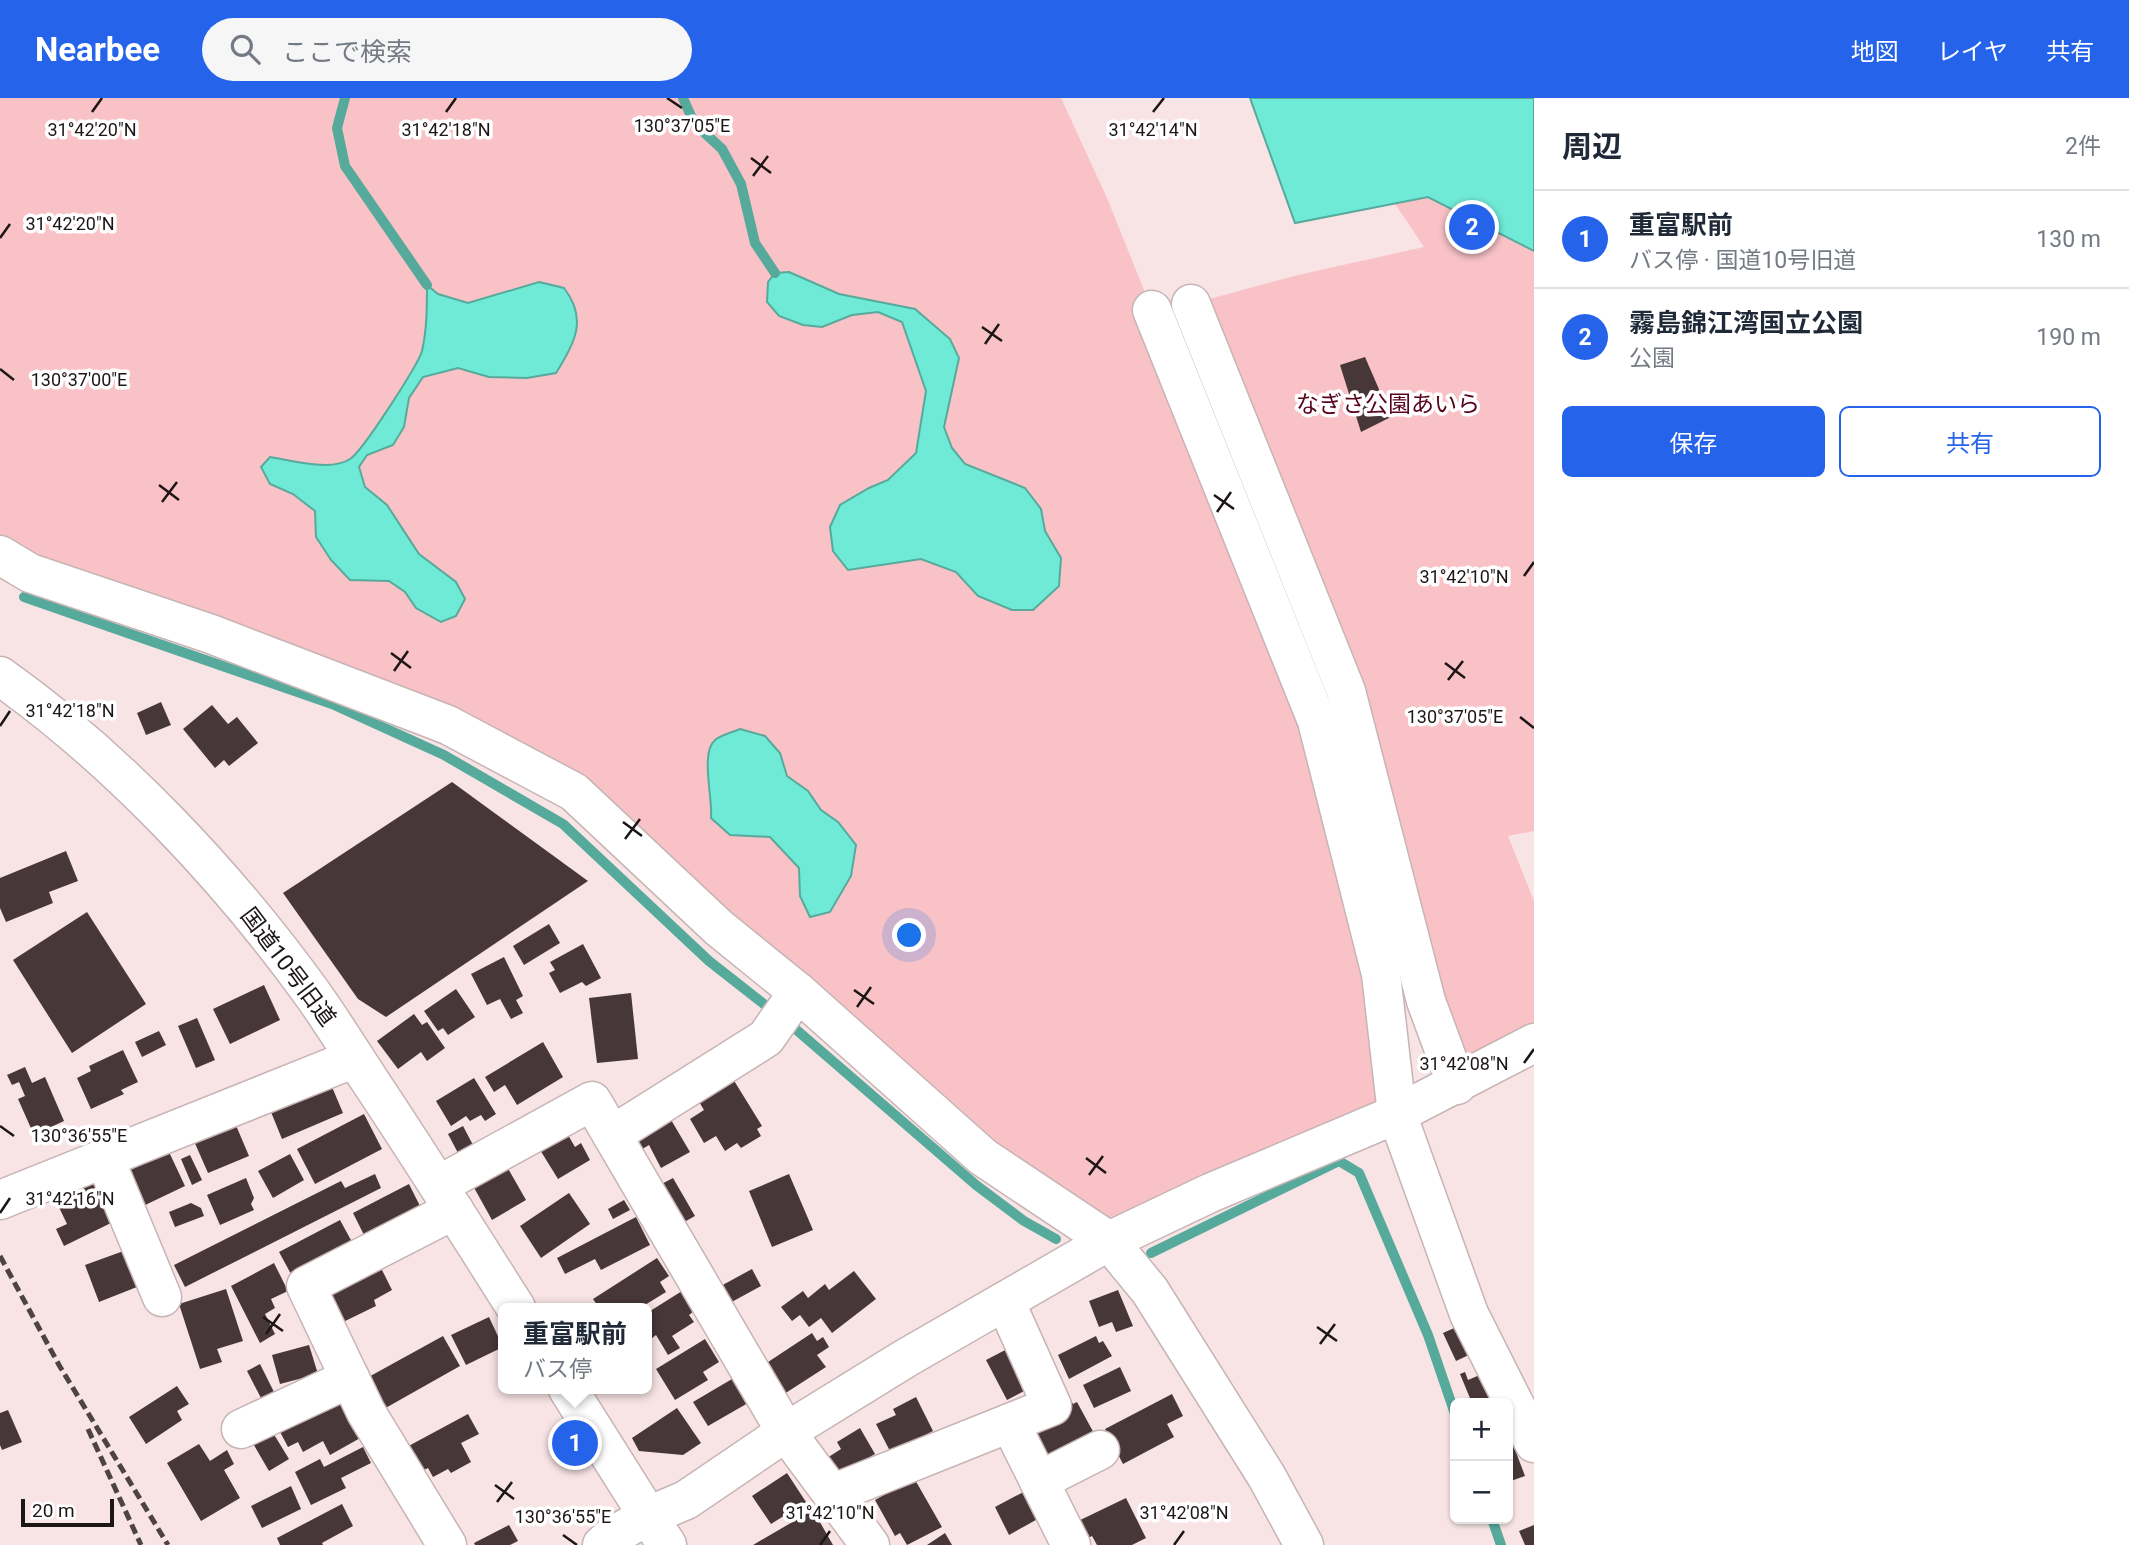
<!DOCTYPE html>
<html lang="ja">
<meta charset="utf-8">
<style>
:root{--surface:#fff;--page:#f6f6f7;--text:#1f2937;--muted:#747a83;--line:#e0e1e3;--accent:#2563eb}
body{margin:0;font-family:Roboto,"Noto Sans JP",sans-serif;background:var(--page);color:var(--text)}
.controls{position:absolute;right:21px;bottom:21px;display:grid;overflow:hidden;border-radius:10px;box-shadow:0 2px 5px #0004}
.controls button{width:63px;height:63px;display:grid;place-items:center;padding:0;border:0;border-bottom:2px solid var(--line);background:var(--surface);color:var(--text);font:35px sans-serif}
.scale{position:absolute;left:21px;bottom:18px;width:93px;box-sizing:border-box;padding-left:7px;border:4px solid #1d1616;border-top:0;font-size:19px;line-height:24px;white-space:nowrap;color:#1d1616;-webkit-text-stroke:5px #fff;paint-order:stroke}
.you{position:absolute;left:910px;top:838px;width:24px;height:24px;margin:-18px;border:5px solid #fff;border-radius:50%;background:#1a73e8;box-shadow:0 0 0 10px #1a73e833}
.badge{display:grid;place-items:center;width:46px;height:46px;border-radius:50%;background:var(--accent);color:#fff;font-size:23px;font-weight:700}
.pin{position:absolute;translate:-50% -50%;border:4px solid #fff;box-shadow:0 2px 7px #0006}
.popup{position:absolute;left:498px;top:1205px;width:154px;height:91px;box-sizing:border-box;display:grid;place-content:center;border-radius:10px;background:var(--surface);filter:drop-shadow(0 2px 5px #0005);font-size:23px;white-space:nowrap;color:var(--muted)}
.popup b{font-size:26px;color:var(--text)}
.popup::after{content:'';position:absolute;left:50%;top:100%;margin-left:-14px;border:14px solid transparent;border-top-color:var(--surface)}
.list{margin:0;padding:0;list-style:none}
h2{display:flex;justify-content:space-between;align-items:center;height:91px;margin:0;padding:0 28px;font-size:30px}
h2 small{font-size:23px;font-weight:400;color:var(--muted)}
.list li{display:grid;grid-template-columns:46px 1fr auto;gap:21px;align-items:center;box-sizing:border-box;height:98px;padding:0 28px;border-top:2px solid var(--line)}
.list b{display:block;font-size:26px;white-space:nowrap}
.list p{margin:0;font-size:23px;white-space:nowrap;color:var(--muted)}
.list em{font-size:23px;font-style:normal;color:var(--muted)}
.actions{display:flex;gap:14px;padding:21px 28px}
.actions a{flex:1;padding:16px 0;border:2px solid var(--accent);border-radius:10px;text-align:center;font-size:24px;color:var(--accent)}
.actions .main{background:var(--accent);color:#fff}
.icon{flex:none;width:38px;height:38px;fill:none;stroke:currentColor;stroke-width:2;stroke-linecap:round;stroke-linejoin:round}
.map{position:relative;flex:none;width:1534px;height:1447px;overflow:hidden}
header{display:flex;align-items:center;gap:42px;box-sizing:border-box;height:98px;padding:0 35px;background:var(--accent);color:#fff}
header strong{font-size:33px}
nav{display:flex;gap:38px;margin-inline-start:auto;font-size:24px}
.search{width:490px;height:63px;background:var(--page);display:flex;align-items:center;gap:18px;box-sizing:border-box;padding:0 24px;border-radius:38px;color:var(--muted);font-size:26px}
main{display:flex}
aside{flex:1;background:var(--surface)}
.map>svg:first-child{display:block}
.green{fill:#f9c2c6}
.water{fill:#6fead6;stroke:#56aa9c;stroke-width:2}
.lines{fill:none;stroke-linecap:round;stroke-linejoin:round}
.stream{stroke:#56aa9c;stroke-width:10}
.building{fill:#473739}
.minor-casing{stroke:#c7b4b5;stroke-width:41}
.major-casing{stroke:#c7b4b5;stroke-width:41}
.minor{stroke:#fff;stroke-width:38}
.major{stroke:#fff;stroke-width:38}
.rail{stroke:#4d4343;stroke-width:5;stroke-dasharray:10 5;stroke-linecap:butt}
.ticks{fill:none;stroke:#1d1616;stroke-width:2.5}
.labels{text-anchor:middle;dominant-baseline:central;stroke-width:7;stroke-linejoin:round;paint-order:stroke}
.park-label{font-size:23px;fill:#57011b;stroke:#fff}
.street-label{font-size:23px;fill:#1d1616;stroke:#fff}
.ticks-label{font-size:18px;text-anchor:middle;fill:#1d1616;stroke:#fff;stroke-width:7;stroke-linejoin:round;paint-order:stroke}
</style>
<header>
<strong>Nearbee</strong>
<div class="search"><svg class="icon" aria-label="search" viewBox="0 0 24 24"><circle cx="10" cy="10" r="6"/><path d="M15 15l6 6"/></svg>ここで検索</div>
<nav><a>地図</a><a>レイヤ</a><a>共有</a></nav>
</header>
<main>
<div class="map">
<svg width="1534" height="1447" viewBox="0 0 1534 1447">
<rect width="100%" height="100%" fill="#f8e4e5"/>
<g class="green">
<polygon points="0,0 1061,0 1107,100 1317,623 1397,1016 1109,1143 574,694 0,457"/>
<polygon points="1324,0 1534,0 1534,733 1508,738 1534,803 1534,945 1457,987 1191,206 1298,177 1424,149"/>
</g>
<g class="water">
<polygon points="1250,0 1534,0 1534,153 1428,99 1295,125"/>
<polygon points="789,174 839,196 915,211 950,241 959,260 944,329 952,350 965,366 1025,390 1041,411 1045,433 1061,460 1059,488 1033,512 1012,512 978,498 956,474 921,461 848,472 833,453 830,429 840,407 869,390 888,382 916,355 926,293 902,224 878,214 852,217 822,229 803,227 779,218 767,204 768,184 775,175"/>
<path d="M539 184 564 190C588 221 575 245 556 275L527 280 489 279 458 270 423 279 409 300 404 329 393 347 367 357 359 369 365 389 387 407 419 456 456 484 465 501 456 518 441 524 416 510 405 494 389 483 350 482 331 462 316 439 315 413 293 396 270 386 261 369 270 359C291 362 331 374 350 361 362 354 418 267 422 253 427 231 427 209 427 187L438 196 468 205Z"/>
<path d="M740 631 765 638 780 655 787 678 808 693 821 712 838 724 856 747 851 778 830 814 810 819 800 798 799 770 770 739 730 737 711 720C713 700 700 655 715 642 721 637 733 634 740 631Z"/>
</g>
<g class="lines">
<g class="stream">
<polyline points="345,0 337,30 345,68 427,187"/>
<polyline points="683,0 694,25 722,51 741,86 755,145 775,175"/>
<polyline points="24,499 332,606 444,657 563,726 709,863 769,910"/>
<polyline points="792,928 976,1087 1024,1123 1056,1141"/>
<polyline points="1151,1155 1339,1063 1359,1075 1428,1237 1455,1316"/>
<polyline points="1492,1421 1501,1447"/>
</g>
</g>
<g class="building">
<polygon points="1365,259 1391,319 1361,334 1340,267"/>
<polygon points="161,604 171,627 146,637 137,615"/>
<polygon points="212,607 228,626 237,619 258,645 229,668 224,662 215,670 183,631"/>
<polygon points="452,684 588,783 386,919 358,901 283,795"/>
<polygon points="66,753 78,783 49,794 53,805 6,824 0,810 0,780"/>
<polygon points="87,814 146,906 72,955 13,862"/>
<polygon points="549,826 560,845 524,867 513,848"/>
<polygon points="583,846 601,880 586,888 582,884 560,895 549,875 555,872 550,864"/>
<polygon points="504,859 523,898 516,902 523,915 511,921 500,901 487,907 471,876"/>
<polygon points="264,887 280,922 230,946 213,911"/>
<polygon points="456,891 475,919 448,937 443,930 438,933 424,913"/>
<polygon points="631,895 638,961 597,965 589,900"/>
<polygon points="414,916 422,927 427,924 445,950 427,963 421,954 398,971 377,943"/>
<polygon points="197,920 215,962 196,970 178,928"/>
<polygon points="159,933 166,947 142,959 135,944"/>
<polygon points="543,944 563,979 517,1007 505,987 494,994 485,979"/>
<polygon points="123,952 138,984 121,992 124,996 91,1011 77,980 91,973 89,968"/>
<polygon points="25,969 32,985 45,979 64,1023 34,1037 18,1001 25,998 19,984 12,987 7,977"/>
<polygon points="474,980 496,1016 485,1023 481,1017 470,1023 466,1018 451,1028 436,1003"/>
<polygon points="733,981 762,1028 757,1031 761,1038 741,1050 737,1045 725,1053 716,1038 704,1045 690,1021 704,1012 698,1002"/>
<polygon points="332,989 343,1015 282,1041 271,1014"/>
<polygon points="667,1015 690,1054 661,1070 649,1047 639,1053 631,1039 647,1038 662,1029 657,1021"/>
<polygon points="364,1016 382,1051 315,1086 297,1051"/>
<polygon points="235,1025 249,1058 208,1075 194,1043"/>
<polygon points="463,1028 473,1047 458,1055 448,1036"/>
<polygon points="568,1037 575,1049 581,1045 590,1062 558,1081 537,1047"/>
<polygon points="169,1054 185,1088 141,1109 124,1075"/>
<polygon points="290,1056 304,1082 273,1100 258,1073"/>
<polygon points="190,1057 202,1082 192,1087 181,1061"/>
<polygon points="506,1067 526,1102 492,1122 472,1086"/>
<polygon points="375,1076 381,1090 185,1189 174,1167 341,1083 345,1090"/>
<polygon points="789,1076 813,1132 772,1149 749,1093"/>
<polygon points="246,1080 254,1100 251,1106 254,1112 220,1127 207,1097"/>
<polygon points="673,1080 695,1118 677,1128 656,1089"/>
<polygon points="94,1085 113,1124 64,1148 56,1131 67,1126 56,1103"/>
<polygon points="409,1086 420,1108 364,1137 353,1115"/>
<polygon points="569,1095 590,1126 541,1160 520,1128"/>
<polygon points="624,1102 630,1112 613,1121 608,1111"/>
<polygon points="191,1105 201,1110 204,1118 175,1129 169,1114"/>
<polygon points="636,1119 650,1147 601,1172 595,1161 565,1176 557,1160"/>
<polygon points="340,1122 352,1144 291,1176 279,1154"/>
<polygon points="129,1151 142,1187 99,1204 85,1167"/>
<polygon points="657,1160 669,1178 660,1184 666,1194 640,1210 611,1210 608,1205 599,1210 593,1201"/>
<polygon points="274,1165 288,1193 271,1201 275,1210 265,1216 275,1236 260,1245 231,1188"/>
<polygon points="379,1166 392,1192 374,1202 376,1208 339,1226 323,1193"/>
<polygon points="752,1171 761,1188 728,1206 719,1189"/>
<polygon points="854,1173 876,1201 832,1235 821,1220 809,1229 800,1217 792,1223 781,1209 803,1193 808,1200 825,1186 829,1192"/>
<polygon points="226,1191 243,1243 217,1251 222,1264 200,1271 179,1206"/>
<polygon points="1118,1192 1133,1228 1116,1234 1112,1224 1099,1229 1089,1203"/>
<polygon points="682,1193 694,1213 689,1217 694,1224 672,1238 680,1250 668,1257 656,1237 651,1241 647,1233 647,1215"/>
<polygon points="489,1219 503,1249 466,1267 451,1237"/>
<polygon points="1461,1227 1473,1255 1456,1263 1443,1235"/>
<polygon points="812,1235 817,1243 823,1239 829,1249 817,1257 826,1269 781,1298 762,1268"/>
<polygon points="443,1238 460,1268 382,1312 365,1281"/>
<polygon points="1096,1238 1099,1245 1103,1243 1112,1258 1069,1281 1058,1257"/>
<polygon points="705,1241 719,1264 703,1274 708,1282 675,1302 656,1271"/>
<polygon points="309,1247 318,1276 280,1286 272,1257"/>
<polygon points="1011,1249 1032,1289 1007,1302 986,1262"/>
<polygon points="260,1266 275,1296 262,1302 247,1273"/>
<polygon points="1120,1269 1131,1293 1094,1310 1083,1287"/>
<polygon points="1465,1274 1468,1282 1482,1276 1494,1305 1472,1305 1460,1276"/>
<polygon points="732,1281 748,1305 708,1328 693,1304"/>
<polygon points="177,1288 189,1306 177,1313 182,1322 146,1346 129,1319"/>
<polygon points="1068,1296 1073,1306 1077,1304 1096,1339 1049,1361 1027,1332 1058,1301"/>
<polygon points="1172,1296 1183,1318 1167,1326 1174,1339 1123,1366 1105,1331"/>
<polygon points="340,1297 362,1339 330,1357 323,1343 303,1354 298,1344 288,1349 278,1330"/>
<polygon points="916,1299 933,1333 891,1355 876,1326 896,1317 893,1311"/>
<polygon points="677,1310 701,1345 683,1357 639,1353 632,1340"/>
<polygon points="8,1312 22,1344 2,1352 0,1347 0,1315"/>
<polygon points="468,1316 479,1336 461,1345 471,1364 451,1375 448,1371 433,1379 428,1370 416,1376 403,1351"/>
<polygon points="270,1330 289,1361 269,1373 251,1342"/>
<polygon points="860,1330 875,1356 837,1378 827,1360 841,1351 837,1344"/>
<polygon points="1508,1333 1525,1378 1508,1384"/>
<polygon points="199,1346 210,1363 227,1352 234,1366 224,1372 240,1400 201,1423 167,1365"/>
<polygon points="363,1349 371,1365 341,1380 346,1390 311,1407 295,1374 320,1361 324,1369"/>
<polygon points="787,1375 806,1404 771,1426 752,1398"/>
<polygon points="914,1380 942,1429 907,1447 900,1435 895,1438 875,1402"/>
<polygon points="291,1388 301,1411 262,1430 251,1408"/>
<polygon points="1029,1391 1043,1418 1009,1437 995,1409"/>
<polygon points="1126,1400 1146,1440 1132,1447 1097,1447 1092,1438 1082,1443 1074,1425"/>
<polygon points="342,1406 353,1428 322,1445 323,1447 280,1447 277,1440"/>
<polygon points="813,1412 833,1447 753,1447"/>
<polygon points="509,1427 518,1443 510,1447 475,1447 474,1445"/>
<polygon points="1534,1427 1534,1447 1525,1447 1519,1433"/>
<polygon points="945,1435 952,1447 927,1447"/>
</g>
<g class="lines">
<g class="minor-casing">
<g id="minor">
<polyline points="1191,206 1346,593 1426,903 1457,987"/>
<polyline points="1152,212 1317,623 1381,876 1397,1016 1469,1216 1534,1345"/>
<polyline points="0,457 30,475 211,536 448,627 574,694 719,830 798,894 983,1059 1109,1143 1150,1193 1267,1379 1304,1447"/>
<path d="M0 578C117 661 227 778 311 894 332 923 350 953 370 983 420 1058 468 1134 516 1210"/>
<polyline points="612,1037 766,940 798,894"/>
<polyline points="104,1059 162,1199"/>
<polyline points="439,1087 592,1003 786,1334 870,1447"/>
<polyline points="0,1102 355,960"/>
<polyline points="568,1291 648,1418"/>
<polyline points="1010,1325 1071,1447"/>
<polyline points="241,1331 350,1280"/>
<polyline points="1039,1383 1100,1352"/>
<polyline points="832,1396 1052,1308 1005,1203"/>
<polyline points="447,1447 366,1314 306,1188 454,1112"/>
<polyline points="602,1447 612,1438 648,1418 686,1402 786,1334 906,1260 1109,1143 1210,1095 1397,1016 1534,945"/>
</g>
</g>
<g class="major-casing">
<polyline id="major" points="648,1418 667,1447"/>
</g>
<use href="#minor" class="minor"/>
<use href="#major" class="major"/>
<g class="rail">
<polyline points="0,1158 59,1267 168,1447"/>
<polyline points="88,1331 141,1447"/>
</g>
</g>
<path class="ticks" d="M667 0 682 10M92 14 102 0M446 14 456 0M1153 14 1164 0M751 60 771 75M753 78 768 58M0 140 10 126M982 229 1002 243M985 246 999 226M0 271 14 282M159 387 179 402M1214 397 1234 411M162 404 177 384M1217 414 1231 394M1524 478 1534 464M391 555 411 570M1445 565 1465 580M394 573 408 553M1448 582 1463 563M1520 619 1534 630M0 628 10 613M623 724 642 738M625 741 640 721M854 892 874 906M857 909 871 889M1524 965 1534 951M0 1028 14 1038M1086 1060 1106 1075M1089 1077 1103 1058M0 1115 10 1100M263 1219 283 1233M1317 1229 1337 1243M266 1236 280 1216M1320 1246 1335 1226M495 1387 514 1401M497 1404 512 1384M563 1437 577 1447M820 1447 830 1433M1174 1447 1184 1433"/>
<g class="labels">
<g class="park-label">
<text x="1388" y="306">なぎさ公園あいら</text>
</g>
<g class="street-label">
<text transform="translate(288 869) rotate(53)">国道10号旧道</text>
</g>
</g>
<g class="ticks-label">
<text x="682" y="34">130°37'05"E</text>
<text x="1153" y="38">31°42'14"N</text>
<text x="92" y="38">31°42'20"N</text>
<text x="446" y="38">31°42'18"N</text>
<text x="70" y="132">31°42'20"N</text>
<text x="79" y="288">130°37'00"E</text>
<text x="1464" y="485">31°42'10"N</text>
<text x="70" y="619">31°42'18"N</text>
<text x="1455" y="625">130°37'05"E</text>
<text x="1464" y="972">31°42'08"N</text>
<text x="79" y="1044">130°36'55"E</text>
<text x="70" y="1107">31°42'16"N</text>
<text x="830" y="1421">31°42'10"N</text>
<text x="1184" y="1421">31°42'08"N</text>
<text x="563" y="1425">130°36'55"E</text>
</g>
</svg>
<div class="controls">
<button>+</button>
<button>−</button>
</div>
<div class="scale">20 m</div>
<div class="you"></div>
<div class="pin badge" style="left:575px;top:1345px">1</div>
<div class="popup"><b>重富駅前</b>バス停</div>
<div class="pin badge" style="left:1472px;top:129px">2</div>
</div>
<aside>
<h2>周辺<small>2件</small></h2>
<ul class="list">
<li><span class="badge">1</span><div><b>重富駅前</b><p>バス停 · 国道10号旧道</p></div><em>130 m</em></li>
<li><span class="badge">2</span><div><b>霧島錦江湾国立公園</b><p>公園</p></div><em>190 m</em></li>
</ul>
<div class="actions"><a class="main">保存</a><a>共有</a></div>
</aside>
</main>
